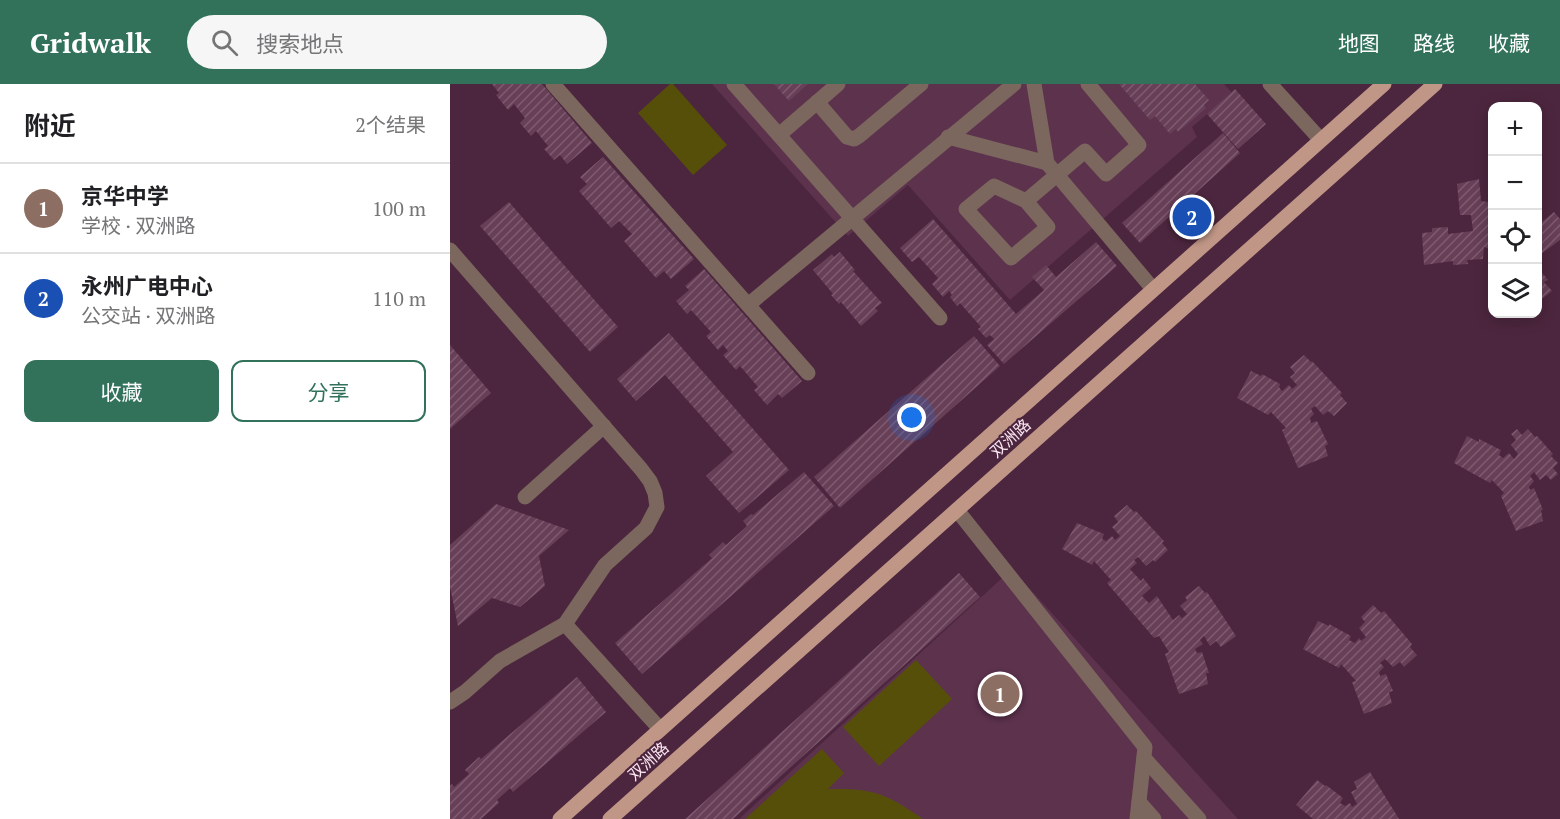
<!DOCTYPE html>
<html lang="zh">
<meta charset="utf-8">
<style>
:root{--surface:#fff;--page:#f6f6f6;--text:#202124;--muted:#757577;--line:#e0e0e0;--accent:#32725a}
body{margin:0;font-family:"PT Serif","Noto Sans SC",serif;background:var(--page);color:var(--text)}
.controls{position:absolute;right:18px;top:18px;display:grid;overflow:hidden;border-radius:12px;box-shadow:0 3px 15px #0003}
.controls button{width:54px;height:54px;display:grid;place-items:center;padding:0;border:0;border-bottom:2px solid var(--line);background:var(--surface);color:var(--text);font:30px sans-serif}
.you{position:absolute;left:462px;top:334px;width:21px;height:21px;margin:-15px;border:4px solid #fff;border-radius:50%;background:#1a73e8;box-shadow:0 0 0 9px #1a73e833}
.badge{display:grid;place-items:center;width:39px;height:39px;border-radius:50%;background:var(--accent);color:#fff;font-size:20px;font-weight:700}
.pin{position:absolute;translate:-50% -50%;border:3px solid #fff;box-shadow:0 2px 6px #0006}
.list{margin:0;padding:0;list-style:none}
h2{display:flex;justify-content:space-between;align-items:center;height:78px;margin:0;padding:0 24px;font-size:26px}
h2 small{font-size:20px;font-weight:400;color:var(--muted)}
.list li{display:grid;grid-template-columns:39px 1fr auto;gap:18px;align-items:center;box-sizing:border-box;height:90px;padding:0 24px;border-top:2px solid var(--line)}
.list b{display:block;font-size:22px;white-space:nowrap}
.list p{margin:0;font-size:20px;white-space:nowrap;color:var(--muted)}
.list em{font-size:20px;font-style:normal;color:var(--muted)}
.actions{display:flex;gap:12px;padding:18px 24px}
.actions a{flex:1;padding:14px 0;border:2px solid var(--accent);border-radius:12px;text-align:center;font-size:21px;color:var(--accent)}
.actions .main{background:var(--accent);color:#fff}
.icon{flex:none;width:33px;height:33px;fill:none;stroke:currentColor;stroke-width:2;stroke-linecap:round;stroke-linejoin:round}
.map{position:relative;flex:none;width:1110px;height:735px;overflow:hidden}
header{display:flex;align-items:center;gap:36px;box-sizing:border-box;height:84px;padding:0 30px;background:var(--accent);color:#fff}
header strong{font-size:28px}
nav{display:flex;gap:33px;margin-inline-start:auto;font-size:21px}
.search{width:420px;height:54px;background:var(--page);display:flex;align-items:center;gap:15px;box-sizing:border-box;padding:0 21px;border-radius:33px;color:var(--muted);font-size:22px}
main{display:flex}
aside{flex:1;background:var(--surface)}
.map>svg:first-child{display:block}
.built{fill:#5d324d}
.green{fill:#564f0a}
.building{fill:url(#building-hatch)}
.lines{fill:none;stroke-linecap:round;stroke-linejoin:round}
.minor{stroke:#7b675e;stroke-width:15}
.major{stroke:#c09686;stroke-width:15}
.labels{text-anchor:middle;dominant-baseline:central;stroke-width:4.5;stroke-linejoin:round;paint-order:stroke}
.street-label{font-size:16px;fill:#fce8f3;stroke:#4c263e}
</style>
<header>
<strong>Gridwalk</strong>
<div class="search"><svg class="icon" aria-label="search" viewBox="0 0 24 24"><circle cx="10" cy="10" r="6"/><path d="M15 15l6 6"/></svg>搜索地点</div>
<nav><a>地图</a><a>路线</a><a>收藏</a></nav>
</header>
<main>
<aside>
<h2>附近<small>2个结果</small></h2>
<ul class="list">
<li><span class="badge" style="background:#8d6e63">1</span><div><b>京华中学</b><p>学校 · 双洲路</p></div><em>100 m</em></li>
<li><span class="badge" style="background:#1a4fb4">2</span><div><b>永州广电中心</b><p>公交站 · 双洲路</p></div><em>110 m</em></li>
</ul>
<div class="actions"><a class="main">收藏</a><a>分享</a></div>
</aside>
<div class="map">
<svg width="1110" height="735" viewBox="0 0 1110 735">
<defs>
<pattern id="building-hatch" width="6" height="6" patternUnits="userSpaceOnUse" patternTransform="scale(1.5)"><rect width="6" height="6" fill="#673f57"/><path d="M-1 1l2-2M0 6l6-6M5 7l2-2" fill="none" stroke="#7e5b70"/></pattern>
</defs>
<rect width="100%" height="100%" fill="#4c263e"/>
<g class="built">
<polygon points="262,0 774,0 782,9 742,43 747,53 560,216 458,101 398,152"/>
<polygon points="562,485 788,735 289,735"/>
</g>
<g class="green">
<polygon points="220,0 223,0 277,61 243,91 188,29"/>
<polygon points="466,576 502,615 429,682 393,643"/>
<path d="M372 665 394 689 378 705C423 704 436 709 473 735H295Z"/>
</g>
<g class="building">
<polygon points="42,0 92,0 142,59 117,80 110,71 104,76 94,65 98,62 86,47 81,52 70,39 75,34 64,20 58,26 46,11 49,9"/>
<polygon points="324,0 358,0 339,17"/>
<polygon points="669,0 745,0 759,16 754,21 756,24 728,48 726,45 720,50 705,32 700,36"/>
<polygon points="785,5 816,40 788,65 757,30"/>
<polygon points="773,49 790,69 690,159 672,139"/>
<polygon points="153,73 244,175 221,195 214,187 206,194 174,157 182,150 169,137 161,144 129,107 137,100 130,93"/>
<polygon points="1029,95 1031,117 1038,118 1042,108 1042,166 1034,163 1033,175 1017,176 1018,180 1003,181 1003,177 974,181 972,149 982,148 982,144 998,143 998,150 1023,147 1021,131 1010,131 1007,100"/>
<polygon points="59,118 168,243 140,268 30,142"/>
<polygon points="1104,128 1110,135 1110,156 1091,170 1088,164 1088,141"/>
<polygon points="483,135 566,230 594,206 582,193 596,181 606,193 646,158 667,182 554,280 537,261 544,255 540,251 536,254 528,245 531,243 510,219 507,222 500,213 502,211 499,207 493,213 482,200 488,194 469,173 462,178 450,164"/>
<polygon points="390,168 405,186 403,187 432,219 425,224 428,227 411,242 391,218 389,220 381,211 383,210 363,186 382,170 384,173"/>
<polygon points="254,185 352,297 332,314 328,310 317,321 304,306 308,303 290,282 286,286 273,271 278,267 273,261 268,266 256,252 261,248 241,226 237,230 226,217 239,206 235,202"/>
<polygon points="1089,185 1098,196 1094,198 1102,207 1088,218"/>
<polygon points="219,249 339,386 289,429 256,392 283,368 215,291 186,317 167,295"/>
<polygon points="524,252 550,282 390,424 364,393"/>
<polygon points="0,261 41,309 0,345"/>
<polygon points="854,271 861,278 862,277 892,309 890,311 897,319 884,332 878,327 873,331 865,322 861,325 864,330 860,334 861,339 867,337 878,360 875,362 878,372 848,384 832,346 836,344 821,328 818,331 787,314 801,287 811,292 812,290 830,300 829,303 832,307 839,301 842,305 847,301 840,293 845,289 840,283"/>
<polygon points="1067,345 1072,351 1078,345 1085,353 1087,352 1103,370 1101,372 1108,379 1103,384 1108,390 1101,396 1096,391 1090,396 1084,388 1080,392 1084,397 1079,403 1080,406 1084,404 1093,426 1091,426 1093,437 1066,447 1051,412 1054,409 1042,396 1040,399 1004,379 1017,352 1029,358 1029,355 1051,366 1049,371 1053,374 1059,369 1064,375 1068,370 1061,361 1066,356 1061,350"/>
<polygon points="354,388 384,422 192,590 165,559 262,474 259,471 273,458 276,461 297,442 293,437 301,430 303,431"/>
<polygon points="46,420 119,446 89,472 95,502 70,523 42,514 8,542 0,503 0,461"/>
<polygon points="677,421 684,428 686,427 714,457 712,459 718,466 705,478 703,476 696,482 688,473 684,476 687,479 680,485 691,497 693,494 701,504 692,512 699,519 707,512 723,536 729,531 732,534 737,530 730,522 737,516 735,513 749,502 755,509 757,508 786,552 771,563 766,557 760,562 754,552 750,556 753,560 745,565 747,569 752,568 759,589 756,589 758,600 729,610 715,570 719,568 709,552 704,554 657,499 661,496 644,477 642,481 612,465 627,439 654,450 652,455 656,457 662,452 665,456 670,452 662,443 668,438 664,432"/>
<polygon points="509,489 530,513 283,735 235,735"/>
<polygon points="923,521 931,529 934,527 962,560 960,563 967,571 954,583 950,578 943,583 935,575 930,579 934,583 929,588 930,592 936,590 943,607 939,608 942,619 914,630 902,598 906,597 891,580 889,584 853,565 868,537 879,542 879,540 901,552 899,556 905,559 909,554 911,557 916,553 909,544 915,538 911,533"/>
<polygon points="127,593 156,628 63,708 60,704 47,716 49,719 31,735 0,735 0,702 2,700 4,703 19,690 15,686 29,673 31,675"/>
<polygon points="920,688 949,735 863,735 846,721 867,696 875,702 876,701 893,714 890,719 895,722 900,719 902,723 907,720 901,708 907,705 904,698"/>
</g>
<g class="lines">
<g class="minor">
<polyline points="103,0 358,289"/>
<polyline points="284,0 490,234"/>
<polyline points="584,0 597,79"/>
<polyline points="820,0 870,55"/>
<polyline points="367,18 397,53 404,55 409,52 471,0"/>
<polyline points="329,51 388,0"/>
<polyline points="498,53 597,79 703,205"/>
<polygon points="544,102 576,117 598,143 561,174 516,125"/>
<polyline points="576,117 635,67 656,90 689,61 638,0"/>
<polyline points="0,166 191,385 200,397 205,409 207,423 196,444 155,481 115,540 50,577 15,608 0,618"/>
<polyline points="298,221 564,0"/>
<polyline points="75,413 154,342"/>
<polyline points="507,426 695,663 687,735"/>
<polyline points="115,540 210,645"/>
<polyline points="694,674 749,735"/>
<polyline points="689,718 704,735"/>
</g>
<g class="major">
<polyline points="110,735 934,0"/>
<polyline points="160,735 985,0"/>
</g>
</g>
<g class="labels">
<g class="street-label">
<text transform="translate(560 354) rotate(-42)">双洲路</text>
<text transform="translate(198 677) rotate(-42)">双洲路</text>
</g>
</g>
</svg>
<div class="controls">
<button>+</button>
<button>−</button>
<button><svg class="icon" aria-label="locate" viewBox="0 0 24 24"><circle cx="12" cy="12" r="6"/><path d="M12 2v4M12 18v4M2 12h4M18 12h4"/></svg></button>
<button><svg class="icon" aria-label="layers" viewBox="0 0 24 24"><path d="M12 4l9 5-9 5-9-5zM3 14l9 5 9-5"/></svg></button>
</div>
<div class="you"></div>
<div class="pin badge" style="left:550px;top:610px;background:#8d6e63">1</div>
<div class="pin badge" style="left:742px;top:133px;background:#1a4fb4">2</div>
</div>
</main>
